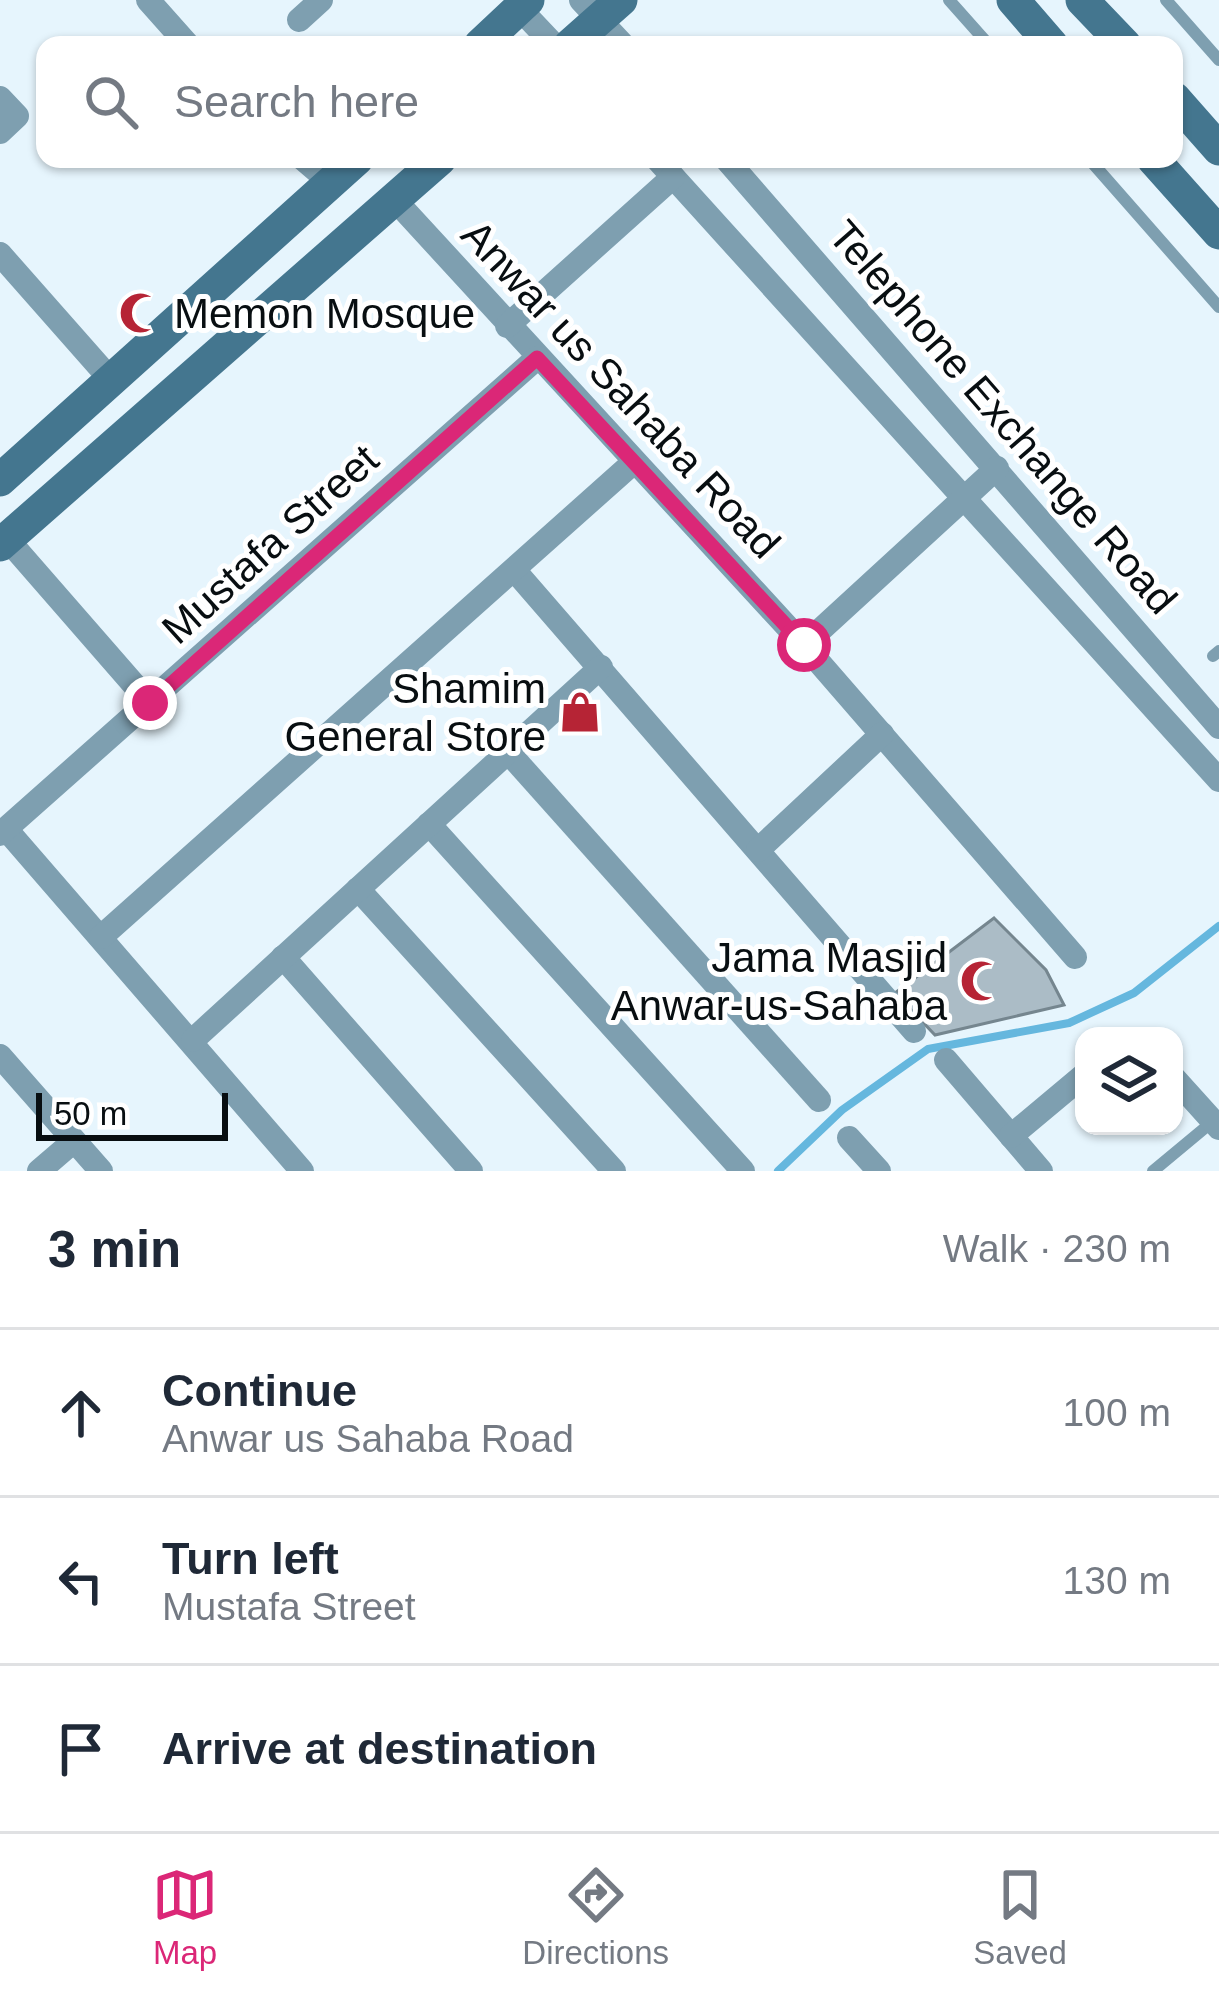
<!DOCTYPE html>
<meta charset="utf-8">
<style>
:root{--surface:#fff;--page:#f2f2f3;--text:#1f2937;--muted:#747a83;--line:#e0e1e3;--accent:#db2777}
body{margin:0;font-family:Helvetica,sans-serif;background:var(--page);color:var(--text)}
.controls{position:absolute;right:36px;bottom:36px;display:grid;overflow:hidden;border-radius:24px;box-shadow:0 3px 9px #0004}
.controls button{width:108px;height:108px;display:grid;place-items:center;padding:0;border:0;border-bottom:3px solid var(--line);background:var(--surface);color:var(--text);font:60px sans-serif}
.scale{position:absolute;left:36px;bottom:30px;width:192px;box-sizing:border-box;padding-left:12px;border:6px solid #080e11;border-top:0;font-size:33px;line-height:42px;white-space:nowrap;color:#080e11;-webkit-text-stroke:9px #fff;paint-order:stroke}
.stop{position:absolute;width:36px;height:36px;margin:-27px;border:9px solid #db2777;border-radius:50%;background:#fff}
.stop.end{background:#db2777;border-color:#fff;box-shadow:0 3px 12px #0008}
.list{margin:0;padding:0;list-style:none}
h2{display:flex;justify-content:space-between;align-items:center;height:156px;margin:0;padding:0 48px;font-size:51px}
h2 small{font-size:39px;font-weight:400;color:var(--muted)}
.list li{display:grid;grid-template-columns:78px 1fr auto;gap:36px;align-items:center;box-sizing:border-box;height:168px;padding:0 48px;border-top:3px solid var(--line)}
.list b{display:block;font-size:45px;white-space:nowrap}
.list p{margin:0;font-size:39px;white-space:nowrap;color:var(--muted)}
.list em{font-size:39px;font-style:normal;color:var(--muted)}
.icon{flex:none;width:66px;height:66px;fill:none;stroke:currentColor;stroke-width:2;stroke-linecap:round;stroke-linejoin:round}
.map{position:relative;flex:none;width:1219px;height:1171px;overflow:hidden}
.search{position:absolute;background:var(--surface);box-shadow:0 3px 9px #0004;left:36px;right:36px;top:36px;height:132px;display:flex;align-items:center;gap:30px;box-sizing:border-box;padding:0 42px;border-radius:24px;color:var(--muted);font-size:45px}
.sheet{height:660px;background:var(--surface)}
nav{display:flex;justify-content:space-around;align-items:center;box-sizing:border-box;height:168px;border-top:3px solid var(--line);background:var(--surface);font-size:33px;color:var(--muted)}
nav a{display:grid;justify-items:center;gap:6px}
nav .on{color:var(--accent)}
.map>svg:first-child{display:block}
.lines{fill:none;stroke-linecap:round;stroke-linejoin:round}
.stream{stroke:#65b7de;stroke-width:8}
.building{fill:#abbcc6;stroke:#75868f;stroke-width:3}
.lane{stroke:#7e9fb0;stroke-width:12}
.street{stroke:#7e9fb0;stroke-width:24}
.secondary{stroke:#44768f;stroke-width:33}
.route{stroke:#db2777;stroke-width:15}
.labels{text-anchor:middle;dominant-baseline:central;stroke-width:10;stroke-linejoin:round;paint-order:stroke}
.poi-label{font-size:42px;fill:#080e11;stroke:#fff;text-anchor:end}
.street-label{font-size:42px;fill:#080e11;stroke:#fff}
</style>
<div class="map">
<svg width="1219" height="1171" viewBox="0 0 1219 1171">
<rect width="100%" height="100%" fill="#e6f5fd"/>
<g class="lines">
<polyline class="stream" points="778,1171 842,1110 928,1049 1069,1023 1134,993 1219,926"/>
</g>
<polygon class="building" points="994,918 1046,970 1064,1005 935,1035 895,993"/>
<g class="lines">
<g class="lane">
<polyline points="949,0 989,45"/>
<polyline points="1166,0 1219,60"/>
<polyline points="1089,159 1219,307"/>
<polyline points="1213,656 1219,651"/>
<polyline points="1153,1171 1212,1122"/>
</g>
<g class="street">
<polyline points="148,0 188,45"/>
<polyline points="581,0 623,45"/>
<polyline points="519,8 554,45"/>
<polyline points="299,20 321,0"/>
<polyline points="0,98 17,116 0,132"/>
<polyline points="303,159 331,183"/>
<polyline points="657,159 1219,780"/>
<polyline points="726,159 1219,727"/>
<polyline points="394,199 804,645 1075,957"/>
<polyline points="0,254 112,381"/>
<polyline points="507,326 673,177"/>
<polyline points="7,539 150,703"/>
<polyline points="516,572 914,1031"/>
<polyline points="804,645 997,468"/>
<polyline points="508,752 819,1100"/>
<polyline points="429,824 743,1171"/>
<polyline points="6,829 302,1171"/>
<polyline points="0,834 537,358"/>
<polyline points="758,850 882,734"/>
<polyline points="358,889 614,1171"/>
<polyline points="101,937 634,462"/>
<polyline points="283,957 471,1171"/>
<polyline points="193,1040 601,667"/>
<polyline points="0,1056 101,1171"/>
<polyline points="946,1060 1041,1171"/>
<polyline points="1174,1078 1219,1128"/>
<polyline points="1011,1136 1084,1075"/>
<polyline points="849,1138 879,1171"/>
<polyline points="39,1171 74,1141"/>
</g>
<g class="secondary">
<polyline points="1013,0 1052,45"/>
<polyline points="1082,0 1125,45"/>
<polyline points="480,45 528,0"/>
<polyline points="570,45 621,0"/>
<polyline points="1174,98 1219,149"/>
<polyline points="1153,159 1219,233"/>
<polyline points="0,480 357,159"/>
<polyline points="0,545 440,159"/>
</g>
</g>
<g class="lines">
<polyline class="route" points="150,703 537,358 804,645"/>
</g>
<defs>
<g id="mosque-bare" transform="scale(3.24)"><path d="M3.5-4.9A6 6 0 1 0 3.5 4.9A5 5 0 1 1 3.5-4.9Z" fill="#b62435" stroke="#fff" stroke-width="2.5" paint-order="stroke"/></g>
<g id="shop-bare" transform="scale(3.24)"><path d="M-5-2.5h2.3a2.7 3.5 0 0 1 5.4 0H5L5.5 6h-11ZM-1.5-2.5h3a1.5 2.3 0 0 0-3 0Z" fill="#b62435" stroke="#fff" stroke-width="2.5" paint-order="stroke"/></g>
</defs>
<g fill-rule="evenodd">
<use href="#mosque-bare" x="140" y="313"/>
<use href="#shop-bare" x="580" y="712"/>
<use href="#mosque-bare" x="981" y="981"/>
</g>
<g class="labels">
<g class="poi-label">
<text x="174" y="313" text-anchor="start">Memon Mosque</text>
<text x="546" y="688">Shamim<tspan x="546" dy="48">General Store</tspan></text>
<text x="947" y="957">Jama Masjid<tspan x="947" dy="48">Anwar-us-Sahaba</tspan></text>
</g>
<g class="street-label">
<text transform="translate(621 389) rotate(47)">Anwar us Sahaba Road</text>
<text transform="translate(1003 417) rotate(49)">Telephone Exchange Road</text>
<text transform="translate(270 544) rotate(-42)">Mustafa Street</text>
</g>
</g>
</svg>
<div class="controls">
<button><svg class="icon" aria-label="layers" viewBox="0 0 24 24"><path d="M12 4l9 5-9 5-9-5zM3 14l9 5 9-5"/></svg></button>
</div>
<div class="scale">50 m</div>
<div class="stop" style="left:804px;top:645px"></div>
<div class="stop end" style="left:150px;top:703px"></div>
<div class="search"><svg class="icon" aria-label="search" viewBox="0 0 24 24"><circle cx="10" cy="10" r="6"/><path d="M15 15l6 6"/></svg>Search here</div>
</div>
<section class="sheet">
<h2>3 min<small>Walk · 230 m</small></h2>
<ul class="list">
<li><svg class="icon" aria-label="ahead" viewBox="0 0 24 24"><path d="M12 20V5M6 11l6-6 6 6"/></svg><div><b>Continue</b><p>Anwar us Sahaba Road</p></div><em>100 m</em></li>
<li><svg class="icon" aria-label="left" viewBox="0 0 24 24"><path d="M17 20v-9H6M10 6l-5 5 5 5"/></svg><div><b>Turn left</b><p>Mustafa Street</p></div><em>130 m</em></li>
<li><svg class="icon" aria-label="arrive" viewBox="0 0 24 24"><path d="M6 21V4h12l-3 4 3 4H6"/></svg><div><b>Arrive at destination</b></div></li>
</ul>
</section>
<nav>
<a class="on"><svg class="icon" aria-label="map" viewBox="0 0 24 24"><path d="M3 6l6-2 6 2 6-2v14l-6 2-6-2-6 2zM9 4v14M15 6v14"/></svg>Map</a>
<a><svg class="icon" aria-label="directions" viewBox="0 0 24 24"><path d="M12 3l9 9-9 9-9-9zM9 14v-3h6M13 9l2 2-2 2"/></svg>Directions</a>
<a><svg class="icon" aria-label="saved" viewBox="0 0 24 24"><path d="M7 4h10v16l-5-4-5 4z"/></svg>Saved</a>
</nav>
